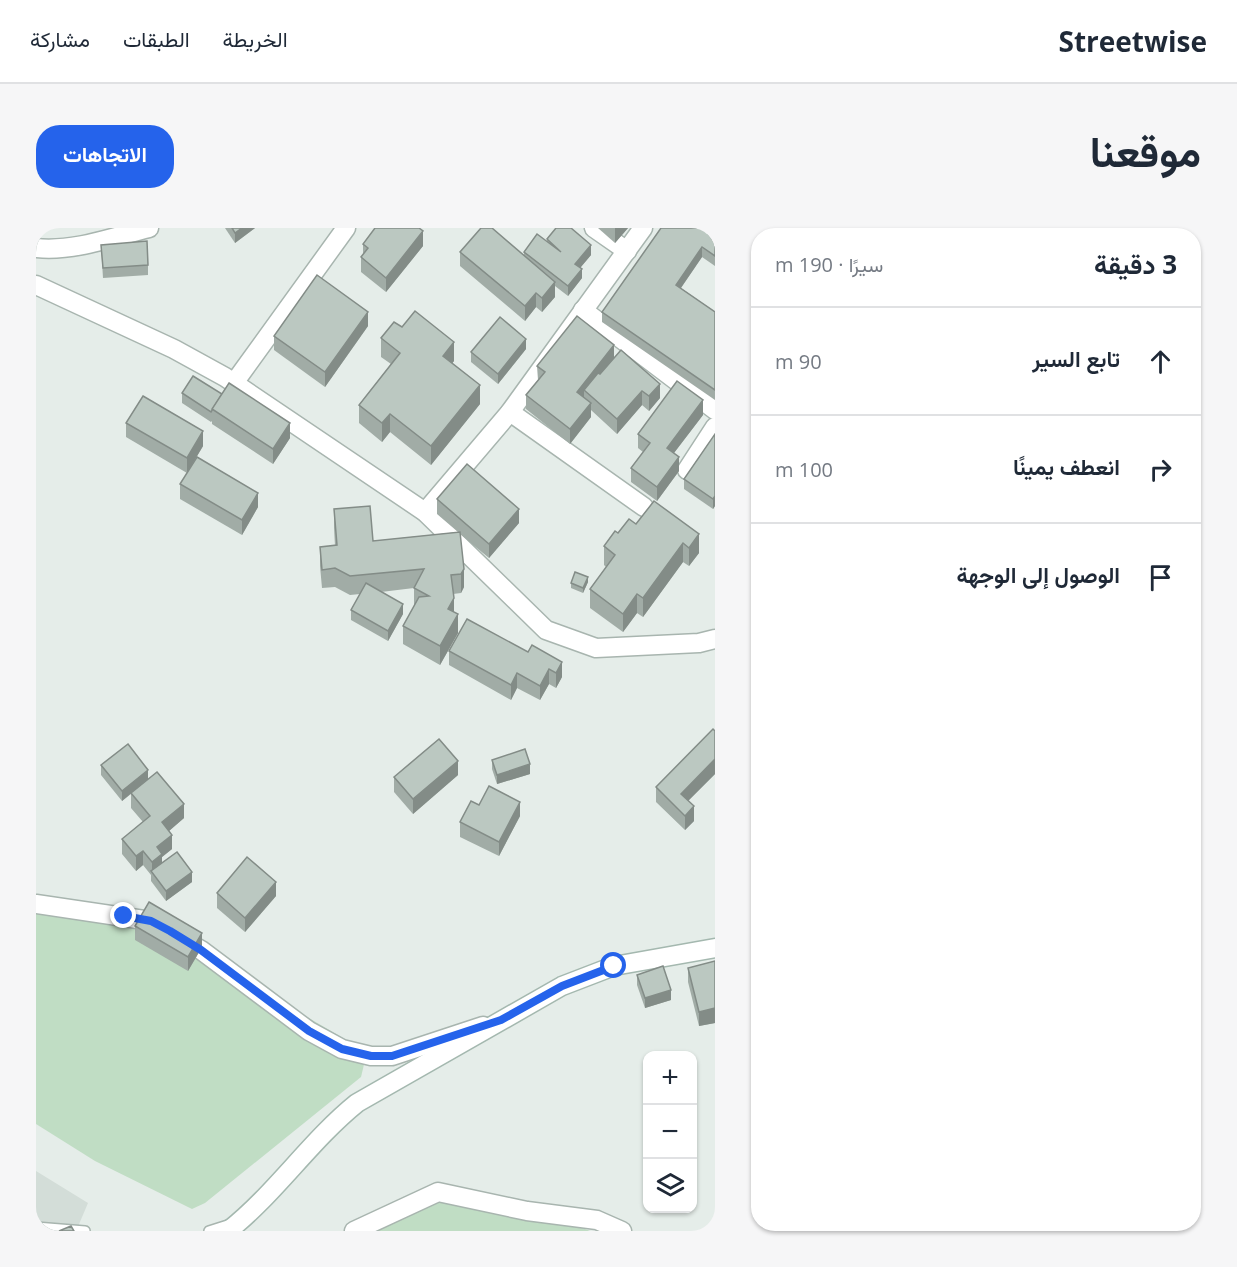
<!DOCTYPE html>
<html lang="ar">
<meta charset="utf-8">
<style>
:root{--surface:#fff;--page:#f6f6f7;--text:#1f2937;--muted:#747a83;--line:#e0e1e3;--accent:#2563eb}
body{margin:0;font-family:"Open Sans",Vazirmatn,sans-serif;background:var(--page);color:var(--text);direction:rtl}
.controls{position:absolute;right:18px;bottom:18px;display:grid;overflow:hidden;border-radius:12px;box-shadow:0 2px 4px #0004}
.controls button{width:54px;height:54px;display:grid;place-items:center;padding:0;border:0;border-bottom:2px solid var(--line);background:var(--surface);color:var(--text);font:30px sans-serif}
.stop{position:absolute;width:18px;height:18px;margin:-14px;border:4px solid #2563eb;border-radius:50%;background:#fff}
.stop.end{background:#2563eb;border-color:#fff;box-shadow:0 2px 6px #0008}
.list{margin:0;padding:0;list-style:none}
h2{display:flex;justify-content:space-between;align-items:center;height:78px;margin:0;padding:0 24px;font-size:26px}
h2 small{font-size:20px;font-weight:400;color:var(--muted)}
.list li{display:grid;grid-template-columns:39px 1fr auto;gap:18px;align-items:center;box-sizing:border-box;height:108px;padding:0 24px;border-top:2px solid var(--line)}
.list b{display:block;font-size:22px;white-space:nowrap}
.list em{font-size:20px;font-style:normal;color:var(--muted)}
.icon{flex:none;width:33px;height:33px;fill:none;stroke:currentColor;stroke-width:2;stroke-linecap:round;stroke-linejoin:round}
.map{position:relative;flex:none;width:679px;height:1003px;overflow:hidden;direction:ltr;border-radius:24px}
header{display:flex;align-items:center;gap:36px;box-sizing:border-box;height:84px;padding:0 30px;background:var(--surface);border-bottom:2px solid var(--line)}
header strong{font-size:28px}
nav{display:flex;gap:33px;margin-inline-start:auto;font-size:21px}
.intro{display:flex;align-items:center;justify-content:space-between;box-sizing:border-box;height:144px;padding:0 36px}
h1{margin:0;font-size:42px}
.button{padding:15px 27px;border-radius:24px;background:var(--accent);color:#fff;font-size:21px;font-weight:700}
main{display:flex;gap:36px;padding:0 36px}
aside{flex:1;background:var(--surface);border-radius:24px;box-shadow:0 2px 4px #0004}
.map>svg:first-child{display:block}
.built{fill:#d3ddd8}
.green{fill:#c0ddc4}
.lines{fill:none;stroke-linecap:round;stroke-linejoin:round}
.service-casing{stroke:#a8b5af;stroke-width:12}
.minor-casing{stroke:#a8b5af;stroke-width:21}
.tertiary-casing{stroke:#a8b5af;stroke-width:21}
.secondary-casing{stroke:#a4b8af;stroke-width:21}
.service{stroke:#fff;stroke-width:9}
.minor{stroke:#fff;stroke-width:18}
.tertiary{stroke:#fff;stroke-width:18}
.secondary{stroke:#fff;stroke-width:18}
.wall{fill:#a1aca6}
.shaded-wall{fill:#838c87}
.building{fill:#bbc8c1;stroke:#838c87;stroke-width:1.5}
.route{stroke:#2563eb;stroke-width:8}
</style>
<header>
<strong>Streetwise</strong>
<nav><a>الخريطة</a><a>الطبقات</a><a>مشاركة</a></nav>
</header>
<div class="intro"><h1>موقعنا</h1><a class="button">الاتجاهات</a></div>
<main>
<aside>
<h2>3 دقيقة<small>سيرًا · 190 m</small></h2>
<ul class="list">
<li><svg class="icon" aria-label="ahead" viewBox="0 0 24 24"><path d="M12 20V5M6 11l6-6 6 6"/></svg><div><b>تابع السير</b></div><em>90 m</em></li>
<li><svg class="icon" aria-label="right" viewBox="0 0 24 24"><path d="M7 20v-9h11M14 6l5 5-5 5"/></svg><div><b>انعطف يمينًا</b></div><em>100 m</em></li>
<li><svg class="icon" aria-label="arrive" viewBox="0 0 24 24"><path d="M6 21V4h12l-3 4 3 4H6"/></svg><div><b>الوصول إلى الوجهة</b></div></li>
</ul>
</aside>
<div class="map">
<svg width="679" height="1003" viewBox="0 0 679 1003">
<rect width="100%" height="100%" fill="#e5ede9"/>
<polygon class="built" points="0,943 52,975 41,1001 0,1003"/>
<g class="green">
<polygon points="0,676 117,699 331,824 325,849 169,975 156,981 59,933 0,896"/>
<polygon points="380,967 495,980 554,1003 326,1003"/>
</g>
<g class="lines">
<g class="service-casing">
<g id="service">
<polyline points="0,999 49,1003"/>
<polyline points="173,1003 195,996"/>
</g>
</g>
<g class="minor-casing">
<g id="minor">
<polyline points="558,0 591,23"/>
<path d="M0 20C38 24 77 9 113 0"/>
<polyline points="547,82 679,182"/>
<polyline points="198,155 310,0"/>
<polyline points="474,184 608,279"/>
<polyline points="651,242 679,199"/>
<polyline points="389,284 474,184 607,0"/>
<polyline points="0,676 115,693 165,722 273,803 306,821 335,828 356,828 447,798"/>
<polyline points="318,1003 402,964 491,983 561,992 586,1003"/>
</g>
</g>
<g class="tertiary-casing">
<polyline id="tertiary" points="0,57 138,121 189,149 389,284 510,402 560,420 663,415 679,411"/>
</g>
<g class="secondary-casing">
<path id="secondary" d="M192 1003C240 965 274 913 321 875L526 758 578 738 679 720"/>
</g>
<use href="#service" class="service"/>
<use href="#minor" class="minor"/>
<use href="#tertiary" class="tertiary"/>
<use href="#secondary" class="secondary"/>
</g>
<g class="wall">
<polygon points="189,0 219,0 199,15"/>
<polygon points="562,0 592,0 579,15"/>
<polygon points="679,0 679,38 666,29 645,60 679,84 679,172 566,94 566,84"/>
<polygon points="511,11 555,27 544,40 546,50 532,68 519,58 519,69 506,84 500,79 489,93 424,38 424,24 488,27 488,24 511,13"/>
<polygon points="327,16 387,18 350,64 325,44 325,29 327,27"/>
<polygon points="65,17 112,37 112,47 67,50"/>
<polygon points="332,98 289,159 238,122 238,108"/>
<polygon points="366,99 418,133 416,135 444,176 395,237 354,204 346,214 323,195 323,177 355,136 345,129 345,110"/>
<polygon points="490,121 462,156 435,134 435,124"/>
<polygon points="578,129 624,170 613,183 606,177 581,206 555,182 555,189 534,216 490,181 490,167 502,152 501,138"/>
<polygon points="146,165 254,210 237,236 176,196 176,193 175,194 146,175"/>
<polygon points="667,187 638,225 643,243 621,273 595,254 595,240 607,224 602,220 602,206"/>
<polygon points="90,195 167,218 151,245 90,209"/>
<polygon points="679,206 679,278 677,281 648,261 648,251"/>
<polygon points="144,256 222,279 206,307 144,271"/>
<polygon points="401,271 483,295 453,330 424,306 428,359 425,365 417,366 418,384 422,405 404,437 367,416 367,398 378,378 378,360 345,364 367,386 352,413 315,392 315,382 324,366 314,367 299,359 286,360 284,338 284,319 299,318 298,300 298,281 337,313 422,304 401,286"/>
<polygon points="618,273 663,325 653,338 647,334 607,389 601,385 587,404 554,380 554,361 570,339 568,337 568,318 582,305 600,296"/>
<polygon points="552,354 547,365 535,360 535,355"/>
<polygon points="431,391 526,449 520,460 513,456 504,472 481,460 475,472 413,437 413,423"/>
<polygon points="679,503 679,546 652,573 658,593 649,602 620,574 620,559"/>
<polygon points="456,532 494,546 461,556 456,541"/>
<polygon points="65,537 112,551 148,590 133,603 136,621 126,629 126,634 156,654 130,673 115,653 115,647 107,637 100,643 86,626 86,611 107,594 95,580 95,566 86,573 65,547"/>
<polygon points="422,547 377,586 358,564 358,549"/>
<polygon points="443,577 484,588 463,628 424,609 424,594"/>
<polygon points="181,665 240,668 209,704 181,680"/>
<polygon points="99,698 166,719 152,743 99,712"/>
<polygon points="679,733 679,795 663,798 652,754 652,740"/>
<polygon points="601,747 635,772 609,780 601,757"/>
</g>
<g class="shaded-wall">
<polygon points="206,0 219,0 199,15 199,5"/>
<polygon points="579,0 592,0 579,15"/>
<polygon points="387,3 387,18 350,64 350,50"/>
<polygon points="555,17 555,27 539,46 539,36"/>
<polygon points="666,19 666,29 640,67 640,57"/>
<polygon points="546,41 546,50 532,68 532,58"/>
<polygon points="519,54 519,69 506,84 506,70"/>
<polygon points="500,65 500,79 489,93 489,78"/>
<polygon points="332,84 332,98 289,159 289,144"/>
<polygon points="490,111 490,121 462,156 462,146"/>
<polygon points="418,114 418,133 407,147 407,128"/>
<polygon points="578,117 578,132 548,162 548,170 541,164"/>
<polygon points="624,156 624,170 613,183 613,168"/>
<polygon points="444,157 444,176 395,237 395,218"/>
<polygon points="606,163 606,177 581,206 581,191"/>
<polygon points="667,172 667,187 631,234 631,220"/>
<polygon points="555,175 555,189 534,216 534,201"/>
<polygon points="354,186 354,204 346,214 346,195"/>
<polygon points="254,195 254,210 237,236 237,221"/>
<polygon points="167,203 167,218 151,245 151,230"/>
<polygon points="643,229 643,243 621,273 621,259"/>
<polygon points="222,265 222,279 206,307 206,292"/>
<polygon points="679,268 679,278 677,281 677,271"/>
<polygon points="483,281 483,295 453,330 453,316"/>
<polygon points="663,306 663,325 653,338 653,320"/>
<polygon points="647,315 647,334 607,389 607,370"/>
<polygon points="428,341 428,359 425,365 425,346"/>
<polygon points="552,349 552,354 547,365 547,360"/>
<polygon points="601,366 601,385 587,404 587,386"/>
<polygon points="418,370 418,389 412,381"/>
<polygon points="367,376 367,386 352,413 352,403"/>
<polygon points="422,386 422,405 404,437 404,418"/>
<polygon points="526,434 526,449 520,460 520,445"/>
<polygon points="513,441 513,456 504,472 504,458"/>
<polygon points="481,445 481,460 475,472 475,457"/>
<polygon points="679,531 679,546 645,580 645,566"/>
<polygon points="422,533 422,547 377,586 377,571"/>
<polygon points="494,536 494,546 461,556 461,547"/>
<polygon points="112,542 112,551 86,573 86,563"/>
<polygon points="484,574 484,588 463,628 463,614"/>
<polygon points="148,576 148,590 126,609 126,594"/>
<polygon points="658,578 658,593 649,602 649,588"/>
<polygon points="136,607 136,621 126,629 126,640 116,645 116,634 121,619"/>
<polygon points="107,623 107,637 100,643 100,628"/>
<polygon points="156,644 156,654 130,673 130,663"/>
<polygon points="240,654 240,668 209,704 209,690"/>
<polygon points="166,705 166,719 152,743 152,729"/>
<polygon points="635,762 635,772 609,780 609,770"/>
<polygon points="679,780 679,795 663,798 663,784"/>
</g>
<g class="building">
<polygon points="196,0 206,0 199,5"/>
<polygon points="339,0 383,0 387,3 350,50 325,29 332,20 327,16"/>
<polygon points="445,0 456,0 519,54 506,70 500,65 489,78 424,24"/>
<polygon points="520,0 535,0 555,17 539,36 546,41 532,58 488,24 501,6 525,24 511,11"/>
<polygon points="625,0 679,0 679,28 666,19 640,57 679,84 679,162 566,84"/>
<polygon points="111,13 112,37 67,40 65,17"/>
<polygon points="281,47 332,84 289,144 238,108"/>
<polygon points="379,83 418,114 407,128 444,157 395,218 354,186 346,195 323,177 364,125 345,110 358,94 366,99"/>
<polygon points="541,88 578,117 541,164 555,175 534,201 490,167 509,144 501,138"/>
<polygon points="464,89 490,111 462,146 435,124"/>
<polygon points="585,122 624,156 613,168 606,163 581,191 548,162 562,145 564,146"/>
<polygon points="157,148 186,166 175,184 146,165"/>
<polygon points="641,153 667,172 631,220 643,229 621,259 595,240 614,215 602,206"/>
<polygon points="193,155 254,195 237,221 176,181"/>
<polygon points="107,168 167,203 151,230 90,195"/>
<polygon points="679,206 679,268 677,271 648,251"/>
<polygon points="161,229 222,265 206,292 144,256"/>
<polygon points="431,236 483,281 453,316 401,271"/>
<polygon points="618,273 663,306 653,320 647,315 607,370 601,366 587,386 554,361 579,327 568,318 579,303 582,305 593,291 600,296"/>
<polygon points="334,278 337,313 424,304 428,341 425,346 415,347 418,370 412,381 422,386 404,418 367,398 383,369 393,368 378,360 388,341 314,348 299,340 286,342 284,319 301,317 298,281"/>
<polygon points="539,344 552,349 547,360 535,355"/>
<polygon points="330,355 367,376 352,403 315,382"/>
<polygon points="431,391 492,424 496,417 526,434 520,445 513,441 504,458 481,445 475,457 413,423"/>
<polygon points="677,501 679,503 679,531 645,566 658,578 649,588 620,559"/>
<polygon points="403,511 422,533 377,571 358,549"/>
<polygon points="92,516 112,542 86,563 65,537"/>
<polygon points="489,521 494,536 461,547 456,532"/>
<polygon points="121,544 148,576 126,594 136,607 121,619 126,626 116,634 107,623 100,628 86,611 114,588 95,565"/>
<polygon points="453,558 484,574 463,614 424,594 435,573 443,577"/>
<polygon points="141,624 156,644 130,663 115,643"/>
<polygon points="211,629 240,654 209,690 181,665"/>
<polygon points="113,674 166,705 152,729 99,698"/>
<polygon points="679,733 679,780 663,784 652,740"/>
<polygon points="627,738 635,762 609,770 601,747"/>
<polygon points="35,998 38,1003 23,1003"/>
</g>
<g class="lines">
<polyline class="route" points="88,688 115,693 134,703 165,722 273,803 306,821 335,828 356,828 465,792 526,758 578,738"/>
</g>
</svg>
<div class="controls">
<button>+</button>
<button>−</button>
<button><svg class="icon" aria-label="layers" viewBox="0 0 24 24"><path d="M12 4l9 5-9 5-9-5zM3 14l9 5 9-5"/></svg></button>
</div>
<div class="stop" style="left:578px;top:738px"></div>
<div class="stop end" style="left:88px;top:688px"></div>
</div>
</main>
